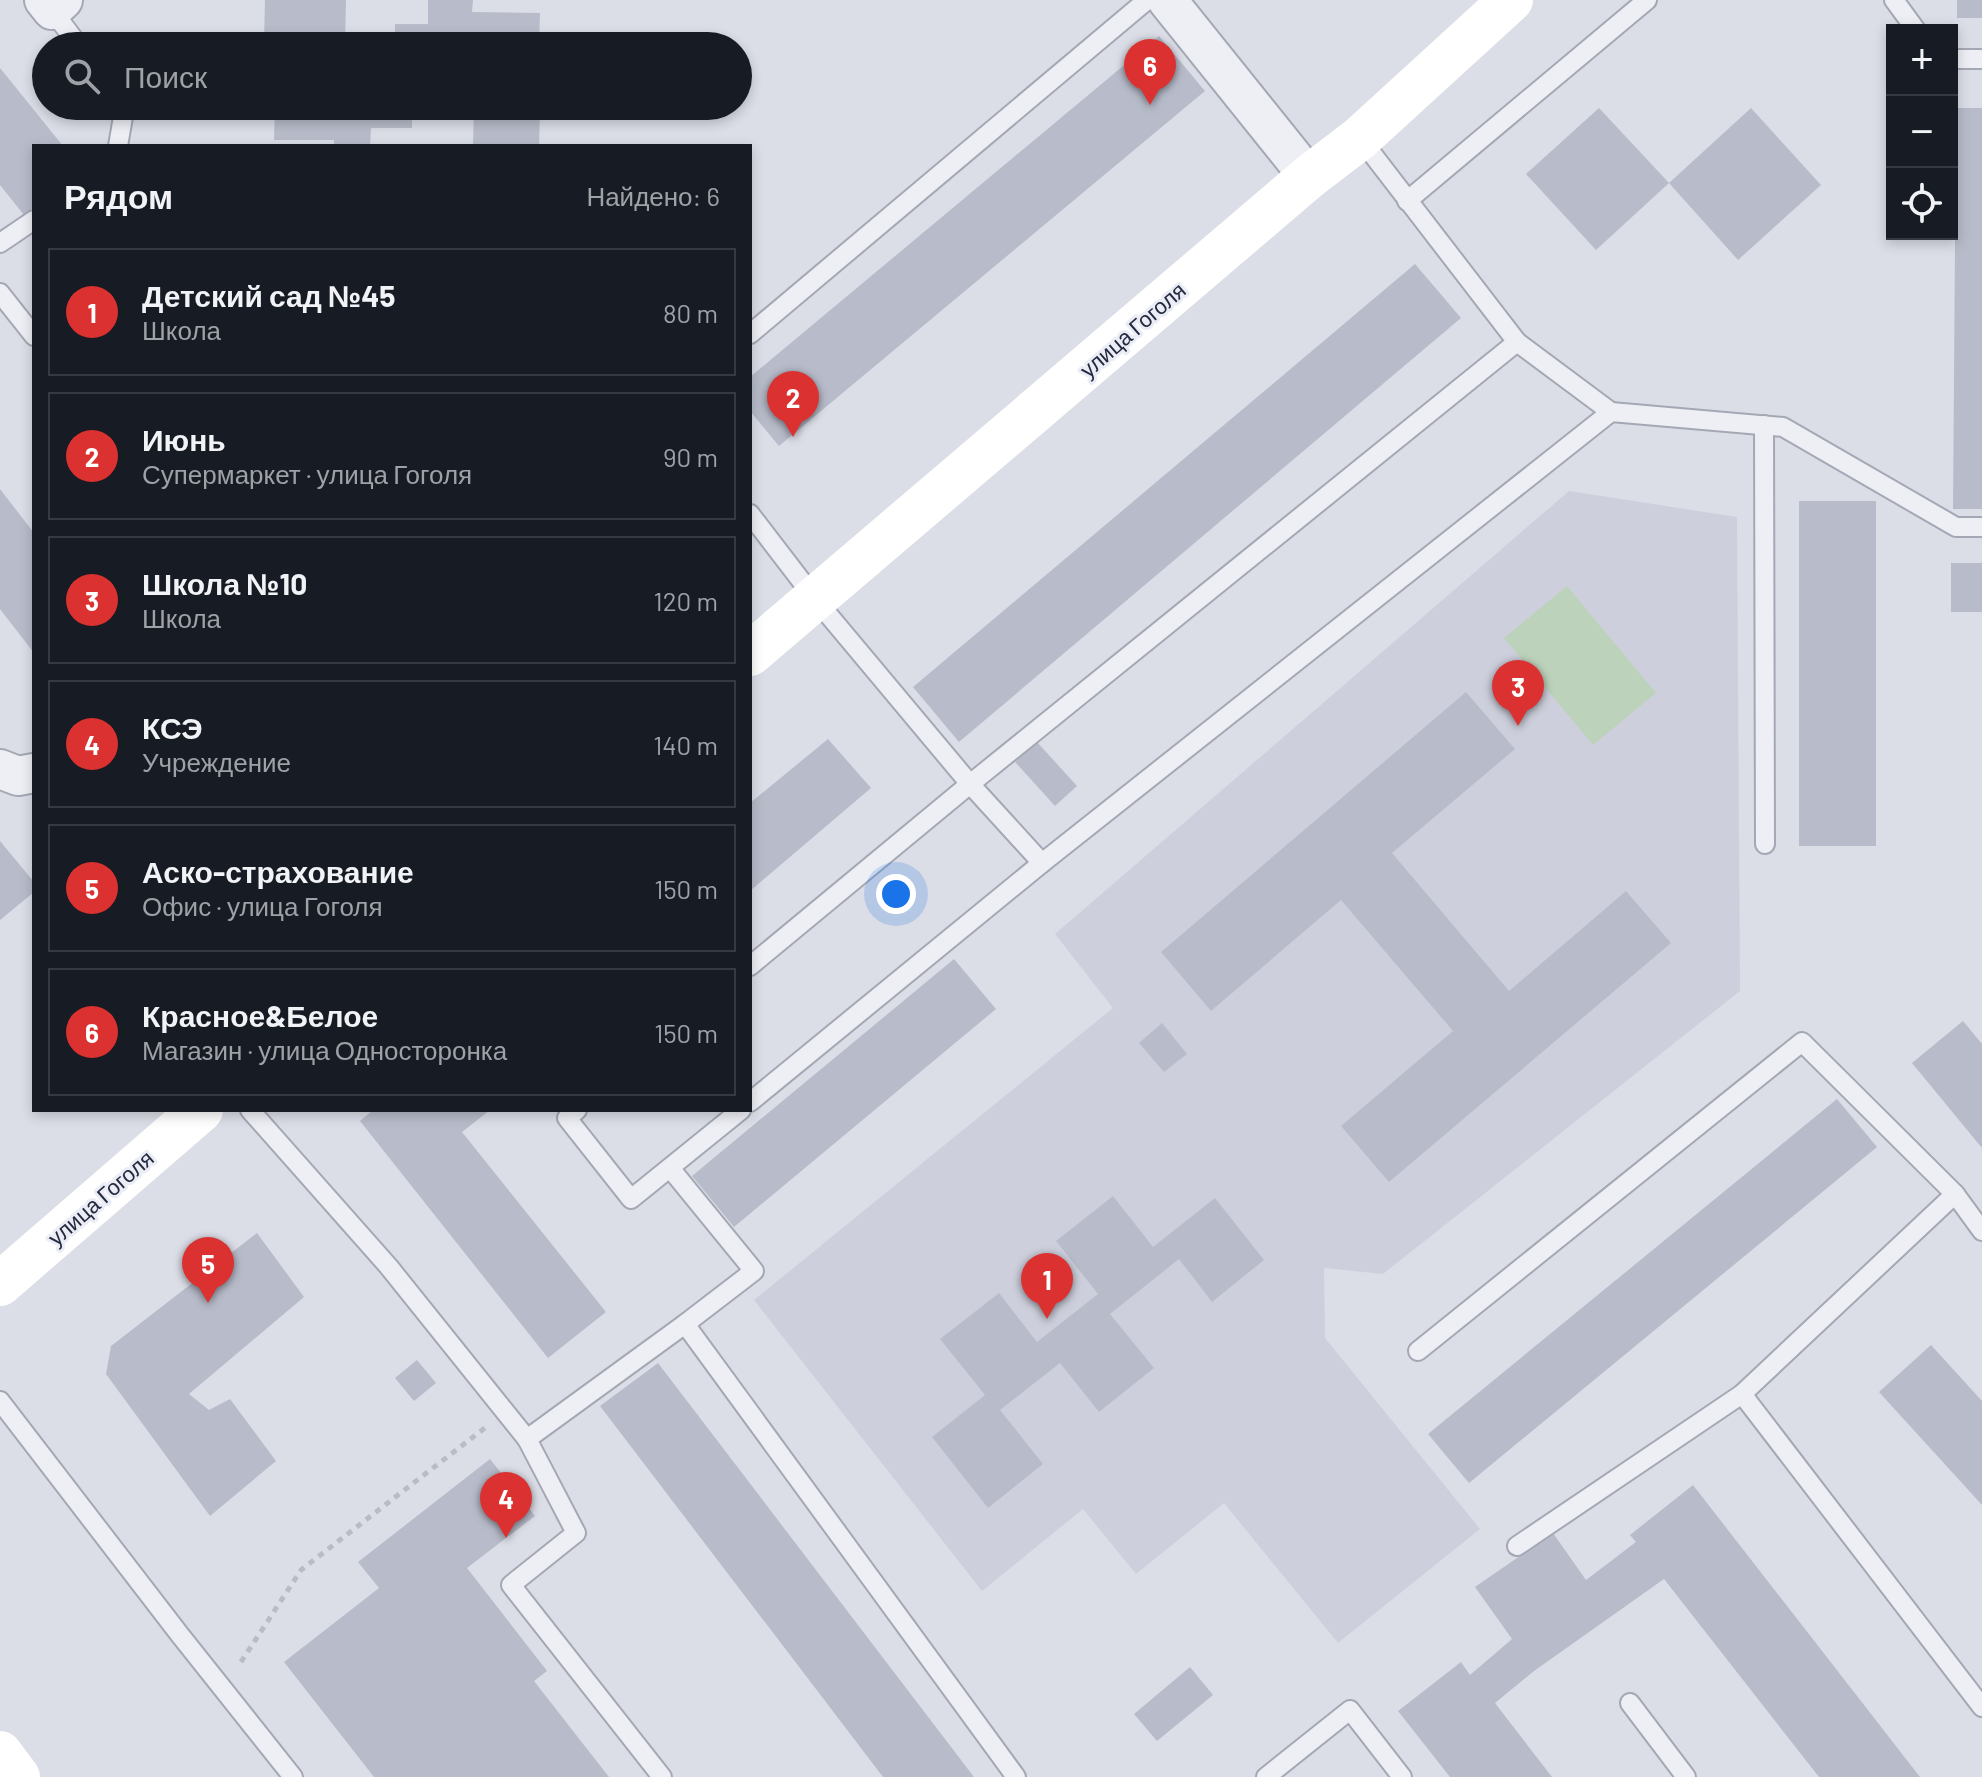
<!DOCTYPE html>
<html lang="ru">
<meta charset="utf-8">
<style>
:root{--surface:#171b24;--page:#242831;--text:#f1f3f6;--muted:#9ea1a6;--line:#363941;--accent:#db3131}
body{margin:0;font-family:Barlow,sans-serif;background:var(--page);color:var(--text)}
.controls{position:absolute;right:24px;top:24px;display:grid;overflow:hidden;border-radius:0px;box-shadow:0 4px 12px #0003}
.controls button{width:72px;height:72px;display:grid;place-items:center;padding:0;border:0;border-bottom:2px solid var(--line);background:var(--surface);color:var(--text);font:40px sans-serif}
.you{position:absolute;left:896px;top:894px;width:28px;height:28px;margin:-20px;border:6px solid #fff;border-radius:50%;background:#1a73e8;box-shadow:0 0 0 12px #1a73e833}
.badge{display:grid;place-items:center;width:52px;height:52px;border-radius:50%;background:var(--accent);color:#fff;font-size:26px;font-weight:700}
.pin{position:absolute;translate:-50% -66px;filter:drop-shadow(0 2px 4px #0008)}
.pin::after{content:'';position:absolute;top:42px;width:28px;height:24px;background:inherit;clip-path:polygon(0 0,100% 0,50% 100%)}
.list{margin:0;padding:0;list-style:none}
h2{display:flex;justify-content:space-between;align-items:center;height:104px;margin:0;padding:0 32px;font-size:34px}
h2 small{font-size:26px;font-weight:400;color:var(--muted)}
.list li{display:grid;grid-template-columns:52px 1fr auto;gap:24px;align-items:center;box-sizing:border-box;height:128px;margin:0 16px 16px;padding:0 16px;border:2px solid var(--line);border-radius:0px}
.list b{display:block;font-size:30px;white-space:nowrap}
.list p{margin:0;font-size:26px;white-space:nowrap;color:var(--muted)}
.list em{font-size:26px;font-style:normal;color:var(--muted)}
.icon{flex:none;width:44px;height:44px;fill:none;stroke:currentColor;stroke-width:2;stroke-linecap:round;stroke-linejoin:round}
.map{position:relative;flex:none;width:1982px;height:1777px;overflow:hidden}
.search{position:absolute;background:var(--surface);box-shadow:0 4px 12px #0003;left:32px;top:32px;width:720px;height:88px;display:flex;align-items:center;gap:20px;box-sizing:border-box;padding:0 28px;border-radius:44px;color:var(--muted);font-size:30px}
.panel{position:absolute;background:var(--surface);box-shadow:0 4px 12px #0003;left:32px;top:144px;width:720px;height:968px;border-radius:0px}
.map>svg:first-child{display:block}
.built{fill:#cdd0dc}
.green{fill:#bdd2bb}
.building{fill:#b8bcca}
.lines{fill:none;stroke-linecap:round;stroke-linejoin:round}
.lane-casing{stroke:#a4a8b4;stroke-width:22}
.street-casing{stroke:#a4a8b4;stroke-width:42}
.path{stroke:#b9bcc5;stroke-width:5;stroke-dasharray:6 6;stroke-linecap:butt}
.lane{stroke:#eeeff5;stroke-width:18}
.street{stroke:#eeeff5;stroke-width:38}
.secondary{stroke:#fff;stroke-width:44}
.labels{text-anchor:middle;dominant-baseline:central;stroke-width:6;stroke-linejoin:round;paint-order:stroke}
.street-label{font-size:22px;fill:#24293e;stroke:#eaedf5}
</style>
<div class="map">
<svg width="1982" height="1777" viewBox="0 0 1982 1777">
<rect width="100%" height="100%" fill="#dbdee7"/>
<polygon class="built" points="1569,491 1737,517 1740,991 1383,1274 1324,1268 1325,1338 1480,1529 1338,1643 1224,1503 1136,1574 1083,1509 982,1591 754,1300 1113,1008 1055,934"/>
<polygon class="green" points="1567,586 1656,693 1593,745 1504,638"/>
<g class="building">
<polygon points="265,0 346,0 345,46 301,46 302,41 264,40"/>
<polygon points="428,0 473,0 472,12 540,13 539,46 395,46 395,24 428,24"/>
<rect x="1957" y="0" width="25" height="18"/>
<polygon points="1159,36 1205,91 779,446 750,411 750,377"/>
<polygon points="0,68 63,146 34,146 34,207 24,215 0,185"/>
<polygon points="275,106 412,106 412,128 371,128 370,146 334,146 334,140 274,140"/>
<polygon points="474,106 508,106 507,111 540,112 539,146 473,146"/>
<polygon points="1599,108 1669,183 1596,250 1526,174"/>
<polygon points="1751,108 1821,185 1738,260 1669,183"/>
<polygon points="1956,108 1982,108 1982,509 1953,509"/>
<polygon points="1415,264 1461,318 959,742 913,687"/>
<polygon points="0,489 34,533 34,653 0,609"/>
<rect x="1799" y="501" width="77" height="345"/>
<rect x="1951" y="563" width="31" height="49"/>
<polygon points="1466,692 1515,749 1392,853 1509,991 1626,891 1671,943 1389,1182 1341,1126 1453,1031 1341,900 1211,1011 1161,952"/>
<polygon points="828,739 871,788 750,891 750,803"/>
<polygon points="1037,742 1077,786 1055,806 1015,762"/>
<polygon points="0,841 34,882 34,892 0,920"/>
<polygon points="954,959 996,1009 734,1227 692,1176"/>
<polygon points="1963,1021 1982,1044 1982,1148 1912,1063"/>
<polygon points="1162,1023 1187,1054 1164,1072 1139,1043"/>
<polygon points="1837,1099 1877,1147 1469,1483 1428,1434"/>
<polygon points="373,1110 490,1110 462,1132 606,1312 548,1358 360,1121"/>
<polygon points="1113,1196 1153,1247 1215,1198 1264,1260 1212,1302 1179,1259 1110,1314 1154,1368 1099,1412 1060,1363 1000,1410 1043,1464 988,1508 932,1437 985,1395 940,1339 999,1293 1037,1342 1098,1294 1056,1241"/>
<polygon points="257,1233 304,1297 189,1394 209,1410 230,1399 276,1461 210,1516 106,1374 111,1346"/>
<polygon points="1931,1345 1982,1401 1982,1505 1879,1392"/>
<polygon points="417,1360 436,1383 414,1401 395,1378"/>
<polygon points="658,1363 974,1777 883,1777 600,1406"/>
<polygon points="490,1459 535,1516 467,1568 547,1671 534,1681 609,1777 374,1777 284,1662 379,1588 358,1562"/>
<polygon points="1693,1485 1920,1777 1819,1777 1664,1579 1534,1671 1495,1703 1552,1777 1450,1777 1398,1711 1461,1662 1470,1675 1512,1639 1475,1587 1553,1533 1586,1580 1636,1542 1630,1535"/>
<polygon points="1190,1667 1213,1695 1157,1741 1134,1714"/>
</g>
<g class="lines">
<g class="lane-casing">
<g id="lane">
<polyline points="1894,0 1916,30"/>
<polyline points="52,10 79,46"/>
<polyline points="1952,59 1982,59"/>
<polyline points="118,146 123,117 121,106"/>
<polyline points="1407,201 1647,0"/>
<polyline points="0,243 34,220"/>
<polyline points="0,293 34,336"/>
<polyline points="750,334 1147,0"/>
<polyline points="1611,412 1783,427 1956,527 1982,527"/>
<polyline points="1764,425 1765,844"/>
<polyline points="750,514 816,600 970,784 1517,342 1360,138"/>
<polyline points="750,966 970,784 1042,863"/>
<polyline points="750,1102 1042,863 1611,412 1517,342"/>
<polyline points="250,1110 389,1267 527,1439 685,1324 1016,1777"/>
<polyline points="577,1110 567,1118 631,1199 741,1110"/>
<polyline points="670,1168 754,1271 685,1324"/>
<polyline points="1955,1194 1742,1394 1982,1707"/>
<polyline points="1418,1351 1802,1042 1955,1194 1982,1231"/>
<polyline points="0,1401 180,1635 293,1777"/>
<polyline points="527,1439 576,1533 511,1585 662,1777"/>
<polyline points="1517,1546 1742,1394"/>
<polyline points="1630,1703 1686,1777"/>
<polyline points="1266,1777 1350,1710 1402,1777"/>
</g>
</g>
<g class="street-casing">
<g id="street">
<polyline points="44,0 52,10 63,0"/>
<polyline points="1167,0 1309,177"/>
<polyline points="0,769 18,776 34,773"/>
</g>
</g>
<polyline class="path" points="241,1662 301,1570 486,1427"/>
<use href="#lane" class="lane"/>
<use href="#street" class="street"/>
<g class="secondary">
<polyline points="750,654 1309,177 1360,138 1511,0"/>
<polyline points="0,1284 201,1110"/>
<polyline points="0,1753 18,1777"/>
</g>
</g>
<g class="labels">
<g class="street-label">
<text transform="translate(1132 329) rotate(-41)">улица Гоголя</text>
<text transform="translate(100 1197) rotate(-41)">улица Гоголя</text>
</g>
</g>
</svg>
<div class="controls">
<button>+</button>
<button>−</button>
<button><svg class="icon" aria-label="locate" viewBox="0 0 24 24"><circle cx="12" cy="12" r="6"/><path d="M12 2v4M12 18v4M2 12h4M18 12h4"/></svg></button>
</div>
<div class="you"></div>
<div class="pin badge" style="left:1047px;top:1319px">1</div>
<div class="pin badge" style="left:793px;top:437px">2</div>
<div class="pin badge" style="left:1518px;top:726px">3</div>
<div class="pin badge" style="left:506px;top:1538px">4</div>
<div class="pin badge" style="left:208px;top:1303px">5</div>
<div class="pin badge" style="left:1150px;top:105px">6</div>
<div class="search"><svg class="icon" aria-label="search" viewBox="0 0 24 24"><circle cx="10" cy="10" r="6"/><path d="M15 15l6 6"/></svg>Поиск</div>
<section class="panel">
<h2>Рядом<small>Найдено: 6</small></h2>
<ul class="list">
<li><span class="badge">1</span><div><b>Детский сад №45</b><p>Школа</p></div><em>80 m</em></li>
<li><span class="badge">2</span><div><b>Июнь</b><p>Супермаркет · улица Гоголя</p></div><em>90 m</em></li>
<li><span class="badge">3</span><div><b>Школа №10</b><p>Школа</p></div><em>120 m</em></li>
<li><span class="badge">4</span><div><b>КСЭ</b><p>Учреждение</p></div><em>140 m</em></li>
<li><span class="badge">5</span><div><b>Аско-страхование</b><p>Офис · улица Гоголя</p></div><em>150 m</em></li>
<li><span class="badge">6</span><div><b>Красное&amp;Белое</b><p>Магазин · улица Односторонка</p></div><em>150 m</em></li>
</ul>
</section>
</div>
